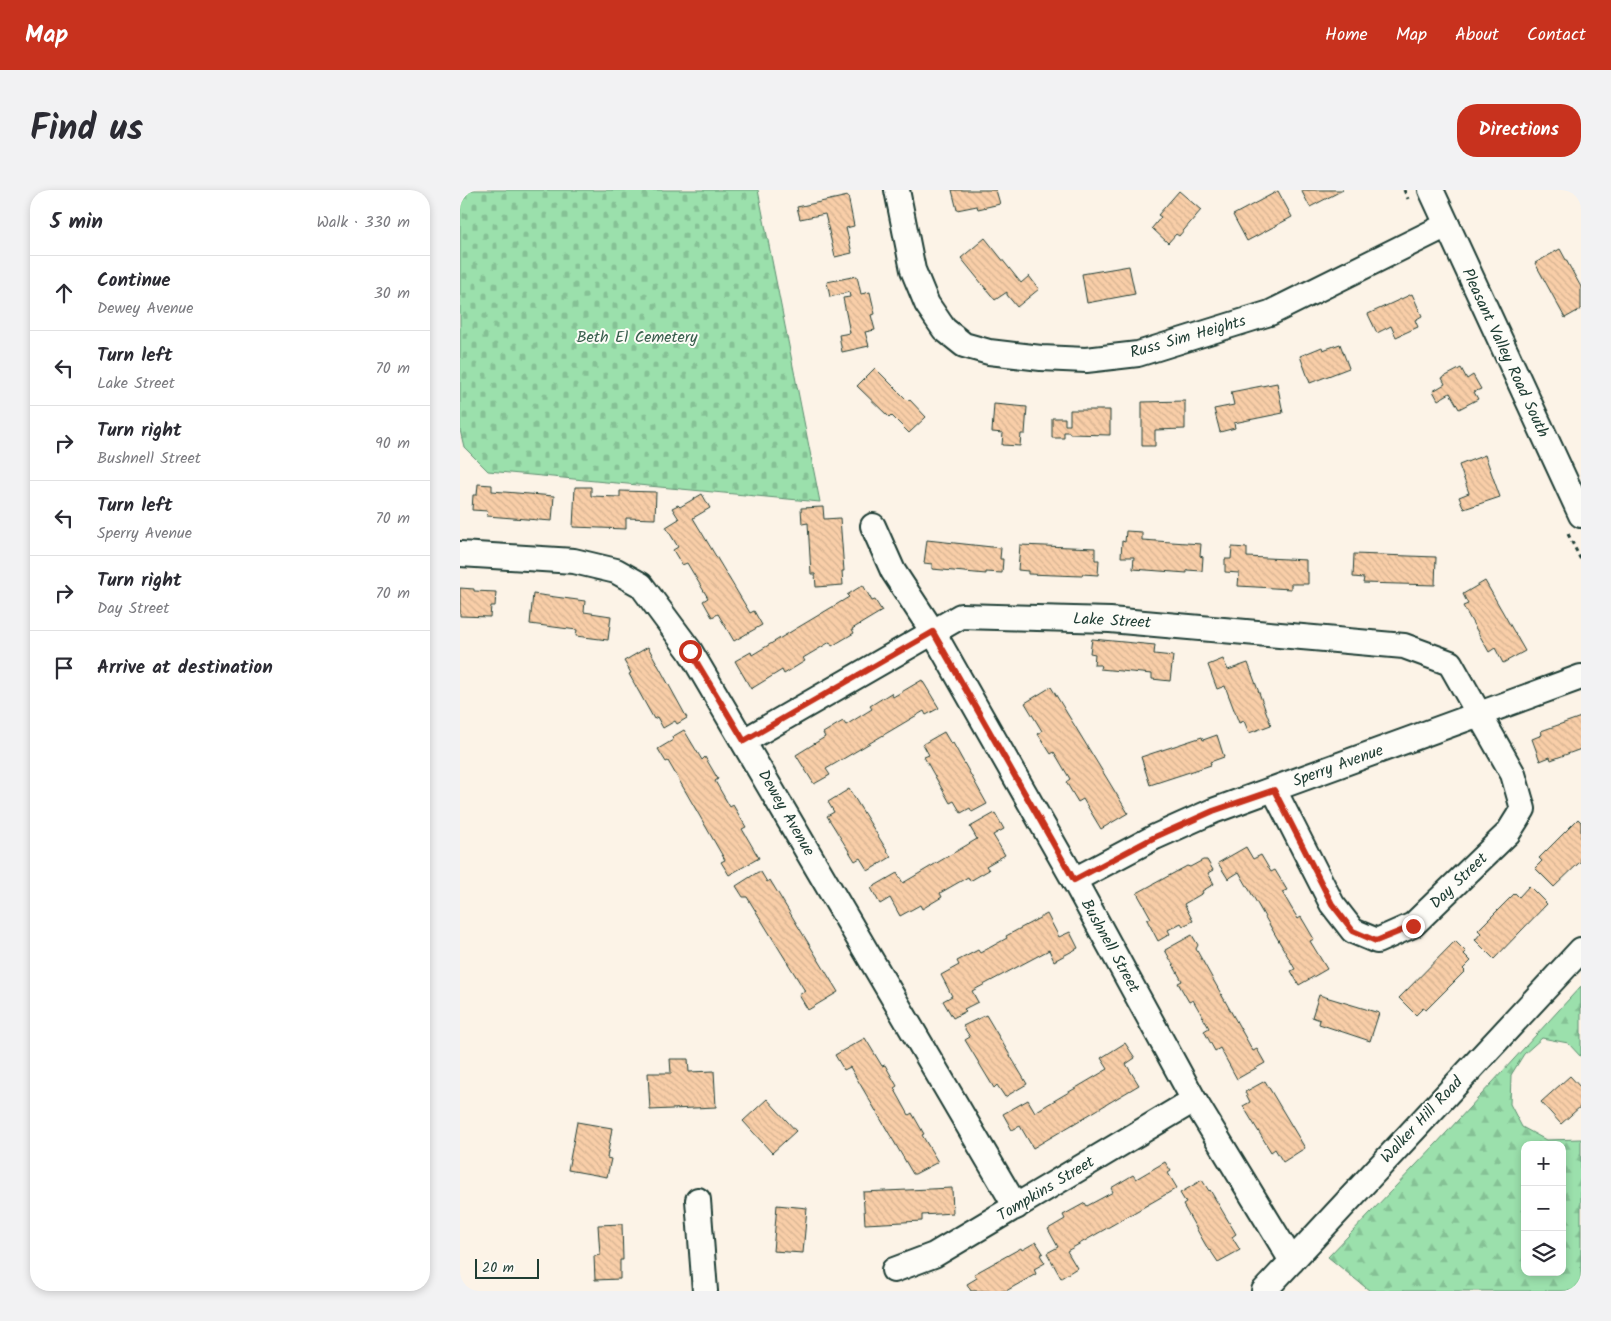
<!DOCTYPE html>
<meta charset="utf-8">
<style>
:root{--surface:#fff;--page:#f2f2f3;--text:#2b2b33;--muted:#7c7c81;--line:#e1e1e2;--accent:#c8321e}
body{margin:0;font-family:Kalam,sans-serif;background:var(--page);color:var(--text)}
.controls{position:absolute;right:15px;bottom:15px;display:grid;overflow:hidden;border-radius:10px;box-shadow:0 2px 8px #0003}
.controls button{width:45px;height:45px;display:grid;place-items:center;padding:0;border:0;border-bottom:1px solid var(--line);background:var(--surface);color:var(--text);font:25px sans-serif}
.scale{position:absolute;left:15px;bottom:12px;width:64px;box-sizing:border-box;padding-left:5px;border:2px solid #1f3d34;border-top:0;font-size:14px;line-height:18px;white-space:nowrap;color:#1f3d34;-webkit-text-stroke:4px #fdfcf7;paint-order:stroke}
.stop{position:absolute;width:15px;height:15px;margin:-11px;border:4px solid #c8321e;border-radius:50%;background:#fff}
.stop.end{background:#c8321e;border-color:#fff;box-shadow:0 1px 5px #0008}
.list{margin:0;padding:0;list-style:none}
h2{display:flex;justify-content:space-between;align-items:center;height:65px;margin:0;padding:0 20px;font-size:21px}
h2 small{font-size:16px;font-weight:400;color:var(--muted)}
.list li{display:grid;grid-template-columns:32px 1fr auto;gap:15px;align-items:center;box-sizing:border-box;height:75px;padding:0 20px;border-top:1px solid var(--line)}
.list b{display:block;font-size:19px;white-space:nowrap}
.list p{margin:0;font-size:16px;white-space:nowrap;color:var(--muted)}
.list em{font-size:16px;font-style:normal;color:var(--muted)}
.icon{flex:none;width:28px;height:28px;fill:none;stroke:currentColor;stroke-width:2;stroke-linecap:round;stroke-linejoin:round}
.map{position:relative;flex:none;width:1121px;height:1101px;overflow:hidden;border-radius:20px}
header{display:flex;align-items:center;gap:30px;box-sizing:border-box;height:70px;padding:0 25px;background:var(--accent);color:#fff}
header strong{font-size:24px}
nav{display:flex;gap:28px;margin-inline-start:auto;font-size:18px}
.intro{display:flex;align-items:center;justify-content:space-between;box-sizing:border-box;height:120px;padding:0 30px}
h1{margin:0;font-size:35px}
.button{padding:12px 22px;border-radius:20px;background:var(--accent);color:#fff;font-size:18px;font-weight:700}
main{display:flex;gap:30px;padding:0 30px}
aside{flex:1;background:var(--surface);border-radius:20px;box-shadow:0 2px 8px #0003}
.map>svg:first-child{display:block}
.forest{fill:url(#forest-firs);stroke:#5d8e70;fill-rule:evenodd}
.cemetery{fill:url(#cemetery-stones);stroke:#5d8e70}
.building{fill:url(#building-back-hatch);stroke:#1f3d34}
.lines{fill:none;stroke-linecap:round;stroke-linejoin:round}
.street-casing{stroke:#1f3d34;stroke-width:28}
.path{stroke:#1f3d34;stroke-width:3;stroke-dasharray:4 4;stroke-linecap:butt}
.street{stroke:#fdfcf7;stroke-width:24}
.route{stroke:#c8321e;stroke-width:6}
.labels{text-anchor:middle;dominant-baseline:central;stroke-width:4;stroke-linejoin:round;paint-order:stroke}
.park-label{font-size:16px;fill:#385e4c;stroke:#fdfcf7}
.street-label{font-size:16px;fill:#1f3d34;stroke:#fdfcf7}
</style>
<header>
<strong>Map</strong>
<nav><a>Home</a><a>Map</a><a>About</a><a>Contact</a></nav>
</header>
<div class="intro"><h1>Find us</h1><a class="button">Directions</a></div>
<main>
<aside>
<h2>5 min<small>Walk · 330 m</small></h2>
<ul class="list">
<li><svg class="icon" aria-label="ahead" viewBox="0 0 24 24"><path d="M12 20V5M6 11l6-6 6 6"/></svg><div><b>Continue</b><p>Dewey Avenue</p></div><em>30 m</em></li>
<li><svg class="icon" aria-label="left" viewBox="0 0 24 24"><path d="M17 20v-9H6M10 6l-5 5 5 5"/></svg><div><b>Turn left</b><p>Lake Street</p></div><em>70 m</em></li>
<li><svg class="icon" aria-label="right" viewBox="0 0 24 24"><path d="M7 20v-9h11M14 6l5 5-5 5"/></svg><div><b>Turn right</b><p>Bushnell Street</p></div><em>90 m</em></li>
<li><svg class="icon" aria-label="left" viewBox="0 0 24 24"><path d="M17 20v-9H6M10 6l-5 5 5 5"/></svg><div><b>Turn left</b><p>Sperry Avenue</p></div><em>70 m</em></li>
<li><svg class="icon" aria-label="right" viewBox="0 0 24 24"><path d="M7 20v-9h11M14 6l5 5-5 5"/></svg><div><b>Turn right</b><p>Day Street</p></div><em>70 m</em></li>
<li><svg class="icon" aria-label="arrive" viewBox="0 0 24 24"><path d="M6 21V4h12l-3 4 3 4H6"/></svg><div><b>Arrive at destination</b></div></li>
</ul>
</aside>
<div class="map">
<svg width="1121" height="1101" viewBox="0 0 1121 1101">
<defs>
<pattern id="forest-firs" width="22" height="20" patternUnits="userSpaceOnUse" patternTransform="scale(1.25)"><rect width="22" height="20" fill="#9be0ac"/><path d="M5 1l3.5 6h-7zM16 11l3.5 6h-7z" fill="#85c195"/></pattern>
<pattern id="cemetery-stones" width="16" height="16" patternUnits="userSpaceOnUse" patternTransform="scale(1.25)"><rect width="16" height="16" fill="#9be0ac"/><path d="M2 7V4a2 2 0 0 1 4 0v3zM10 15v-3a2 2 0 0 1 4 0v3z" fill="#85c195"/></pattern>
<pattern id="building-back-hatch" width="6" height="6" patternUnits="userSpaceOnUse" patternTransform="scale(1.25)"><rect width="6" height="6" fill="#f9cea8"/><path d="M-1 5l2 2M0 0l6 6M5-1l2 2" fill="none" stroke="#d5b291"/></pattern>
</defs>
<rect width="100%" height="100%" fill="#fcf3e7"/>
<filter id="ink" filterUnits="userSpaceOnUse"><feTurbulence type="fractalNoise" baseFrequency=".02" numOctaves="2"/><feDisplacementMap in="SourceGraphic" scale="10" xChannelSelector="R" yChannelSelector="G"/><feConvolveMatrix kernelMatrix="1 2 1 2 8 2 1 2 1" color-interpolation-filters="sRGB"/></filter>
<g filter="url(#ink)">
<path class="forest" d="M1121 796V867L1108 853 1082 848 1064 864 1051 885 1050 914 1062 937 1086 950 1121 949V1101H910L868 1067 976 954ZM1065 955H1102V1082H1065Z"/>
<polygon class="cemetery" points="0,0 298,0 360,312 28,281 4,257 0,240"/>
<g class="building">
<polygon points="492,0 536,0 540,14 518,19 517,16 497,20"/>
<polygon points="841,0 883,0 850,17"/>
<polygon points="719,1 741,20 719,46 716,44 708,53 692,38 701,27 698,25"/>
<polygon points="818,1 832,27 787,51 773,25"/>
<polygon points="388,6 394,36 386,38 392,63 375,67 365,24 340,29 337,17"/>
<polygon points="525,48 561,93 569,86 579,99 557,117 547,105 547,102 535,110 501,68"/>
<polygon points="1100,59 1121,97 1121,119 1105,128 1075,73"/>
<polygon points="669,76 675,104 627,113 622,84"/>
<polygon points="397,86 401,104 410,102 415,124 411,125 415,140 405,142 409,156 382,162 379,145 390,143 383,108 390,107 389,102 370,107 367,92"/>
<polygon points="952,104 962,126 955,130 958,137 936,147 931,136 917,143 908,124"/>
<polygon points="880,154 889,178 850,193 840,166 862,157 863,160"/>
<polygon points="415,178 448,211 449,209 466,227 449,243 431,225 429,227 397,196"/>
<polygon points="1001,178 1007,189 1013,185 1021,199 1014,202 1018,209 999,219 990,203 978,210 973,201 985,194 982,188"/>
<polygon points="817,193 823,223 774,233 775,238 760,242 754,219 774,215 771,202"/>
<polygon points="725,211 725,239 695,240 695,256 682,256 682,212"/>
<polygon points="534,214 567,217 565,244 561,244 560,256 542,255 543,243 532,242"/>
<polygon points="610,220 650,220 650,245 610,244 609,242 604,242 604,248 592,248 592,228 605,228 605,235 610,235"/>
<polygon points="1025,265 1040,307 1004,319 999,307 1009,303 999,275"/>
<polygon points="18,294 32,295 32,301 94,306 92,331 27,326 28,321 12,320 13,305 17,305"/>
<polygon points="115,297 131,297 131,306 160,307 160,301 196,302 195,329 166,328 166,339 113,337"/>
<polygon points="242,304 250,318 233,328 290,423 294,421 302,435 274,451 258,424 252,427 243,411 248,408 227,373 222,375 213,360 218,357 206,337 219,329 212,318 218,315 220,317"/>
<polygon points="363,317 364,329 380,328 384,381 382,381 383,395 356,397 355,384 351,384 348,333 342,334 341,318"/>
<polygon points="666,341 682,342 682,350 741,354 740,366 743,367 742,381 727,380 727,383 673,379 674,367 661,367 662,351 665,352"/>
<polygon points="467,350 541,358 540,369 543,369 542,383 526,382 526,384 472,379 472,374 464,373"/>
<polygon points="560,355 635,358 635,370 639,370 638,385 622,384 622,386 568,384 568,381 558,380"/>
<polygon points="772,357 787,358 787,367 846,370 846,382 848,382 848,394 831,394 831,399 778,396 779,383 765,382 765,369 771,369"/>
<polygon points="894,364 976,367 975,395 903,393 904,388 893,387"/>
<polygon points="1025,391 1065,461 1043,473 1035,458 1029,462 1003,416 1008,414 1003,404"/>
<polygon points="403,395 412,411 415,410 422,421 392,439 394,443 372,456 370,452 343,468 345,471 324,484 322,480 291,499 275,471 291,462 292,465 389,407 387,405"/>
<polygon points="0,398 14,399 14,401 36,402 35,416 31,416 30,427 0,426"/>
<polygon points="73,404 125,411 124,422 151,426 148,450 116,446 117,440 70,434"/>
<polygon points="632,449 695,455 694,464 713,466 710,491 692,489 692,484 640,479 641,475 634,475 635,464 630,463"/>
<polygon points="188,457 227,528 217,534 215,531 203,538 197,527 194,529 169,484 171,483 164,471"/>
<polygon points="763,469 768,480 788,473 811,535 789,543 784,531 779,533 765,496 757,499 748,475"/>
<polygon points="462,490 479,518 466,525 464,521 366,579 370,585 354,594 336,565 365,547 363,543 383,531 386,535 412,519 410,516 431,503 433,507"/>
<polygon points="591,497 668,623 641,639 623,609 618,612 606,592 610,589 594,562 591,564 578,544 582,541 565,513"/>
<polygon points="1121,527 1121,559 1091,570 1090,567 1080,571 1072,549 1082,545 1081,541"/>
<polygon points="224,540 242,570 245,567 258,589 255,591 270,617 273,615 286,637 282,639 299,668 269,685 261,672 265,670 208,571 206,572 198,559 213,550 212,547"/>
<polygon points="484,542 491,554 493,553 527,614 512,622 510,618 501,623 494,611 490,613 464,567 469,565 463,554"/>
<polygon points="757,545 764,567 750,572 751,575 690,595 681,567 742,547 743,550"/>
<polygon points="389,599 431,667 408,681 400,668 395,671 367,626 374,622 368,612"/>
<polygon points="535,623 544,639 533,645 545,665 526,676 529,680 510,691 508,687 480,703 482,707 462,719 460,715 440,726 430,708 420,714 411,698 437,683 443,693 517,649 510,637"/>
<polygon points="1118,629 1121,632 1121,671 1094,697 1075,678 1082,671 1079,668"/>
<polygon points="786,657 793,669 801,665 811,682 815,680 827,700 822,702 838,729 841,727 854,749 850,751 867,779 839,795 831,781 835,779 779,682 768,689 758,673"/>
<polygon points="743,670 747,670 753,680 748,683 754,694 742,701 743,703 724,714 733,731 723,736 721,733 708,740 710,744 698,751 687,730 691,728 677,703 727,676 730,677"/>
<polygon points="298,682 301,682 307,692 310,690 378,802 348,820 339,805 345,801 287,707 283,707 276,696"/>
<polygon points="1069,696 1087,714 1034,769 1015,750 1021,743 1018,740 1055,703 1059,707"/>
<polygon points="587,724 599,747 610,742 618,758 594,771 589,760 512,801 518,812 504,819 506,821 493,828 483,811 492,806 481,785 499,775 497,771 518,760 520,763 547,748 546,746"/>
<polygon points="732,745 738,755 736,759 793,861 797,859 805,873 777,889 760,858 755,861 744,841 749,838 733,810 729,812 718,793 722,791 705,760"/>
<polygon points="995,751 1006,762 1004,764 1011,771 1003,779 1005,781 966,820 963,818 956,825 939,808"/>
<polygon points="859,805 919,823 910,851 859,834 860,830 852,827"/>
<polygon points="526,825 567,894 545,907 537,895 534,898 505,850 510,847 503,836"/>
<polygon points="405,848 422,876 425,875 437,896 434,898 449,925 452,923 464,944 462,945 478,972 455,984 453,984 390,877 384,880 375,865"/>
<polygon points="665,853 675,868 666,874 679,895 573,958 560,936 552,940 543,924 568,910 575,922 648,879 641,868"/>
<polygon points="210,869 228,869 229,882 254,881 256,917 190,920 188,883 211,883"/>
<polygon points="1110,886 1121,898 1121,916 1101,934 1081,912"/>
<polygon points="805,891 845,958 823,972 815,959 811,962 783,916 790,912 785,902"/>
<polygon points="307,909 336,941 312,963 283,931"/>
<polygon points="117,932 152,938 147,968 151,969 147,987 108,980"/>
<polygon points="705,972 711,981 708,983 717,998 607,1061 617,1078 601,1088 587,1063 598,1057 588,1039 605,1029 603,1025 625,1013 627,1016 653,1002 651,998 673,985 676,989"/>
<polygon points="742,990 749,1001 750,1000 776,1044 772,1047 780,1060 758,1072 750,1060 749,1061 723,1015 726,1013 720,1003"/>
<polygon points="492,998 493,1023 462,1025 462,1031 405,1034 403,1002"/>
<polygon points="317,1015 347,1018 343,1063 313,1061"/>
<polygon points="162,1034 163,1070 160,1070 160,1089 135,1090 134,1066 140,1065 138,1035"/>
<polygon points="576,1052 583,1063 580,1065 585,1073 574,1079 576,1084 546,1101 511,1101 507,1094 517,1088 514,1084 561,1058 562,1060"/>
</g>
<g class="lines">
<g class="street-casing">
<g id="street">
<polyline points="437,0 453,80 467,114 484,139 504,155 529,162 581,168 626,170 678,164 810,123 987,35"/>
<polyline points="971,0 1121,325"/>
<polyline points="413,336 433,381 473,442 614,690 734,910 832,1071"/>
<polyline points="0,364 114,371 156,381 181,395 230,461 556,1017"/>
<polyline points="284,551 501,426 650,430 944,456 990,473 1053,584 1063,619 1048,643 953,735 917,751 893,741 872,714 814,600"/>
<polyline points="614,690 695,647 753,621 1121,487"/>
<polyline points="238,1010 245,1101"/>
<polyline points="434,1080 474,1065 734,910"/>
<polyline points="804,1101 1121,760"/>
</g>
</g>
<g class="path">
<polyline points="944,0 948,9"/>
<polyline points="1108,344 1121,370"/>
</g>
<use href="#street" class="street"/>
</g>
</g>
<g class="lines" filter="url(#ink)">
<polyline class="route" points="230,461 284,551 473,442 614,690 695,647 753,621 814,600 872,714 893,741 916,751 953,736"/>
</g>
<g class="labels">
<g class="park-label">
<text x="177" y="147">Beth El Cemetery</text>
</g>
<g class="street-label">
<text transform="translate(728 147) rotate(-16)">Russ Sim Heights</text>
<text transform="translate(1045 163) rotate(65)">Pleasant Valley Road South</text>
<text transform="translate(652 431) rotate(3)">Lake Street</text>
<text transform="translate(878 576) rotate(-20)">Sperry Avenue</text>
<text transform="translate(326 623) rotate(60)">Dewey Avenue</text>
<text transform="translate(999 691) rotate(-44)">Day Street</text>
<text transform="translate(650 756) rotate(61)">Bushnell Street</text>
<text transform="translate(962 930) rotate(-47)">Walker Hill Road</text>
<text transform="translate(586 999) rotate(-31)">Tompkins Street</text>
</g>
</g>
</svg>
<div class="controls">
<button>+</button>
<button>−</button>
<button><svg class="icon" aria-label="layers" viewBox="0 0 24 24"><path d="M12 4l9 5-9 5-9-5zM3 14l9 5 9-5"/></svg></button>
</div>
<div class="scale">20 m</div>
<div class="stop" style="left:230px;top:461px"></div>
<div class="stop end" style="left:953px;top:736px"></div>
</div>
</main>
